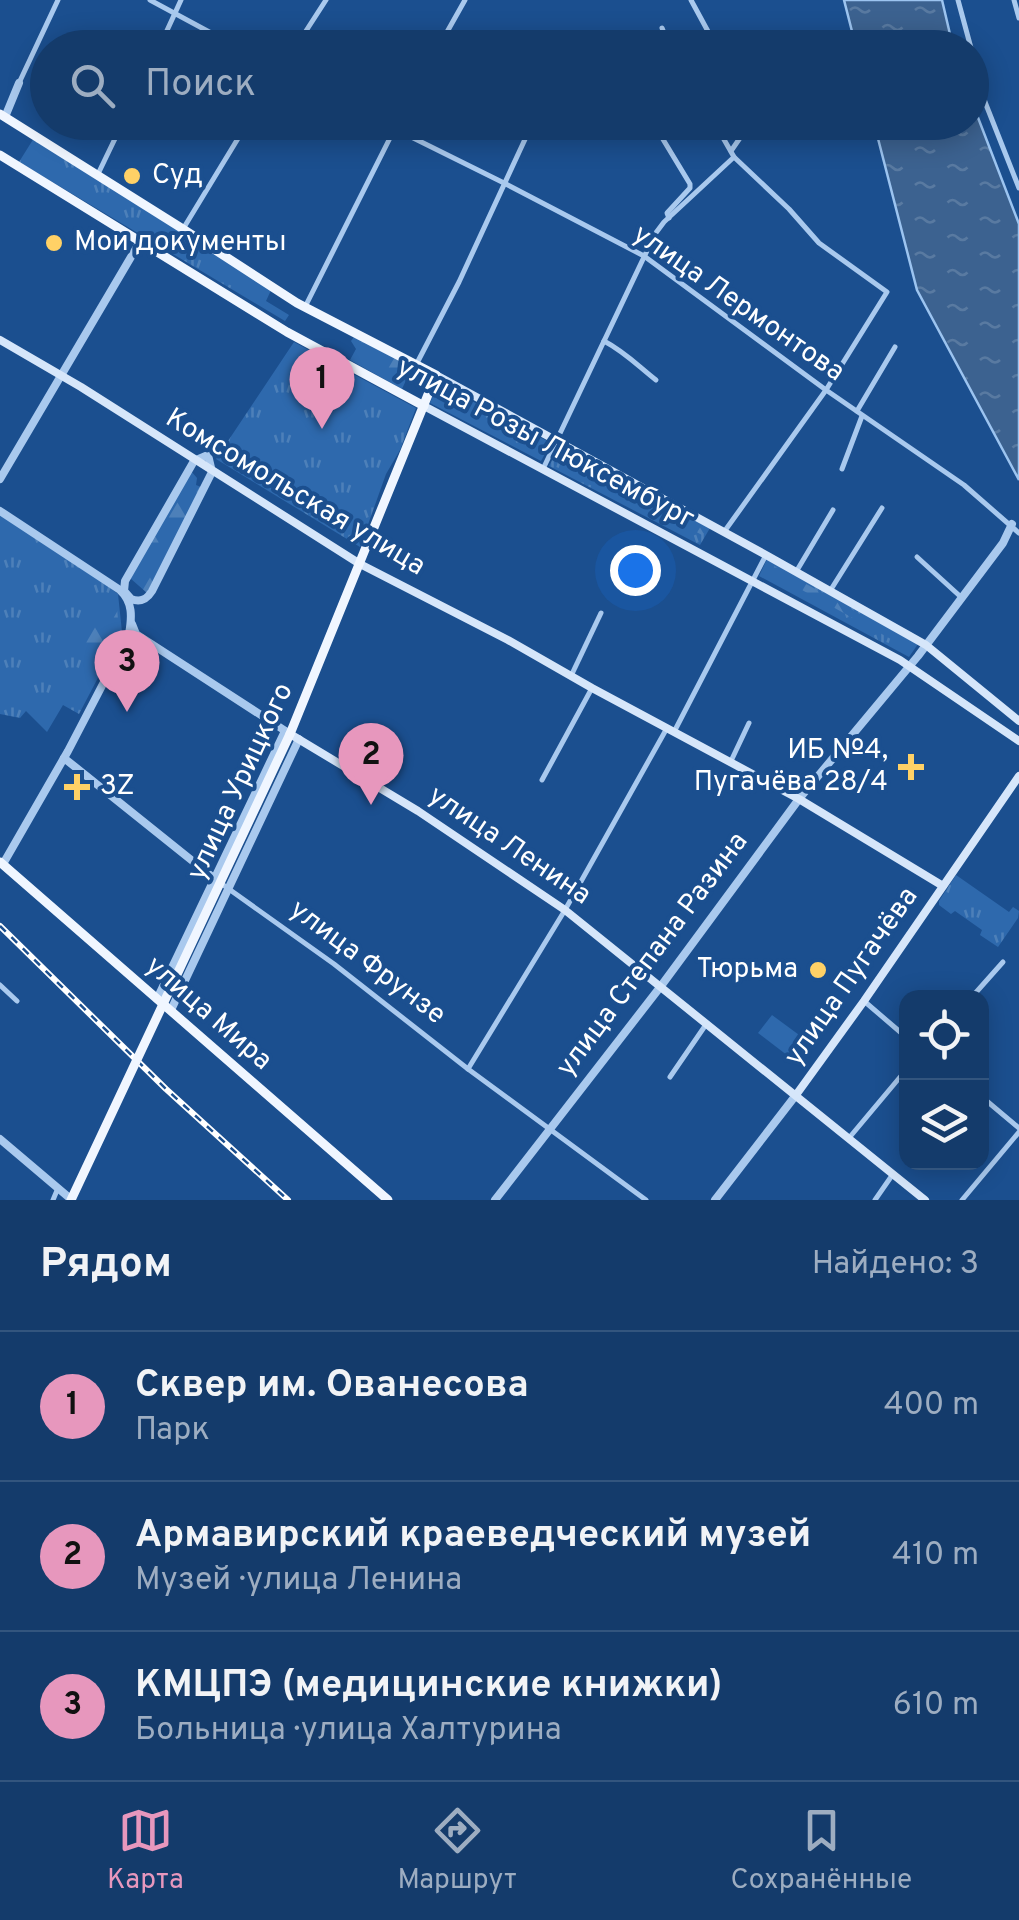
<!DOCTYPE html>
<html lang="ru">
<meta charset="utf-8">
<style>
:root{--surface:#143b6b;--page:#214673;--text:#f1f3f6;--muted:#9dadc1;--line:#33557e;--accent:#e797bd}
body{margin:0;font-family:Overpass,sans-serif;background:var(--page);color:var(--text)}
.controls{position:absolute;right:30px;bottom:30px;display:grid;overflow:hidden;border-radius:20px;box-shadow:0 5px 25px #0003}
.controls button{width:90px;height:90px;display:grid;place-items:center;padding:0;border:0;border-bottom:2px solid var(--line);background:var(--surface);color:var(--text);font:50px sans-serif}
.you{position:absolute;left:635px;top:570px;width:35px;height:35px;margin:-25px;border:8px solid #fff;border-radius:50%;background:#1a73e8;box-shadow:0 0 0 15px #1a73e833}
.badge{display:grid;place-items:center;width:65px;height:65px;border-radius:50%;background:var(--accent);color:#111;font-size:32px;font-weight:700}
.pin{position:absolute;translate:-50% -82px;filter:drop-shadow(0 2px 5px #0008)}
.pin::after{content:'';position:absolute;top:52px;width:35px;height:30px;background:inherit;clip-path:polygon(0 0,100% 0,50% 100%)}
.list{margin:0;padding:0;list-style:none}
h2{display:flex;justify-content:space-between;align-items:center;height:130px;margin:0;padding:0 40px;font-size:42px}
h2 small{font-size:32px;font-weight:400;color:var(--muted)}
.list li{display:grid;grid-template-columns:65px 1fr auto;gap:30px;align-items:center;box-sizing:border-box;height:150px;padding:0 40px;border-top:2px solid var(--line)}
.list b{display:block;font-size:38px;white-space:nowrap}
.list p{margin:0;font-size:32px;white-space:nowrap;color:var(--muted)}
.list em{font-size:32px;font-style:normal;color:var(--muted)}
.icon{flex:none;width:55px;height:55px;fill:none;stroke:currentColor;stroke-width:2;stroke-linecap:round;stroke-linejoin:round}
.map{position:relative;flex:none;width:1019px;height:1200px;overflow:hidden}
.search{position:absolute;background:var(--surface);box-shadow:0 5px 25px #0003;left:30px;right:30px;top:30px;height:110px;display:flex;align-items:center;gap:25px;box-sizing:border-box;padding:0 35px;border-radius:55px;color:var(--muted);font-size:38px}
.sheet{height:580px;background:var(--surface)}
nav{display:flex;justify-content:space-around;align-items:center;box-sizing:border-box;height:140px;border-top:2px solid var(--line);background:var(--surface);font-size:28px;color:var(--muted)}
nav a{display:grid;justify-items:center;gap:5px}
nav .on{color:var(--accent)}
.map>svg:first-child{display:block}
.grass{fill:url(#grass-tufts)}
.forest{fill:url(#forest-firs)}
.pitch{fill:#2e69ad}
.water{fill:url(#water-ripples);stroke:#9cc4f0;stroke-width:2.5}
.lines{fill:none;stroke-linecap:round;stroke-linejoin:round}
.minor{stroke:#a9c9ee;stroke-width:5}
.tertiary{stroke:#a9c9ee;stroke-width:8}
.secondary{stroke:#d6e6fa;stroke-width:8}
.primary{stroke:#f0f6ff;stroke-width:9}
.rail-casing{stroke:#fff;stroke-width:6}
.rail{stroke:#1b4f8f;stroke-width:2.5;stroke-dasharray:8;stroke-linecap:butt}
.primary-bridge{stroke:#f0f6ff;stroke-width:9}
.poi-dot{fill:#ffd166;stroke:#1b4f8f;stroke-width:4}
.labels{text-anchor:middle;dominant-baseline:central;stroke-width:8;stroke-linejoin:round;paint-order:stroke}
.poi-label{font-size:28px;fill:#fff;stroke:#1b4f8f;text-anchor:start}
.street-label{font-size:28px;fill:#fff;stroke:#1b4f8f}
</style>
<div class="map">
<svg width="1019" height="1200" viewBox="0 0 1019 1200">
<defs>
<pattern id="grass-tufts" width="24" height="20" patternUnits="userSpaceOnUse" patternTransform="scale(2.5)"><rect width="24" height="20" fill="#2e69ad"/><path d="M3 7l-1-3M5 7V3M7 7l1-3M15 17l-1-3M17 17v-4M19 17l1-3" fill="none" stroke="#4d80b9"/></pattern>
<pattern id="forest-firs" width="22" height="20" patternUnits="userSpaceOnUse" patternTransform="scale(2.5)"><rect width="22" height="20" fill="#2e69ad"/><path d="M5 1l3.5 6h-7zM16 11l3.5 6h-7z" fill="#4d80b9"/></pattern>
<pattern id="water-ripples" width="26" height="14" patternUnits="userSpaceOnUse" patternTransform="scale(2.5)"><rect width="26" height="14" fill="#3c6290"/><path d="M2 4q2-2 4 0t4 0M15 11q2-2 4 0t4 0" fill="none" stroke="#597aa1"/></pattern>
</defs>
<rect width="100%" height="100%" fill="#1b4f8f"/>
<g class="grass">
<polygon points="34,138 272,288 266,301 289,315 285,321 19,162"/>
<polygon points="294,342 416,408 400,450 386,474 360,547 216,459"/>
<polygon points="438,383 551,443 541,461 430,403"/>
<polygon points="559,447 576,457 577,461 710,528 700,545 549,466"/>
<polygon points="0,514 96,577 118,594 122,632 79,714 63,705 47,732 26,711 20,718 0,714"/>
<polygon points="767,559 918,644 909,657 759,576"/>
<polygon points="956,875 1009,912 1013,907 1019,911 1018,918 998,947 980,935 982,930 955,911 951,914 939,905 939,901"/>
</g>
<g class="forest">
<polygon points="354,337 412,367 402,389 350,360 356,349 351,341"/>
<polygon points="560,450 575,458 576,462 708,528 702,535 556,457"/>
<polygon points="191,471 197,478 196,485 201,487 147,593 130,578"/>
<polygon points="767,562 901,637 898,643 764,569"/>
<polygon points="103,594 117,608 119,631 81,699 62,688 86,678 95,665 93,661 97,654 68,638 92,598"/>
</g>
<polygon class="pitch" points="772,1015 810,1043 796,1062 758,1033"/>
<g class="water">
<polygon points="844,0 942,0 953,47 856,47"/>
<polygon points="972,102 1019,224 1019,480 917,290 874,123 972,122"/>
</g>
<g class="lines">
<g class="minor">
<polyline points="150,0 239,48"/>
<polyline points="691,0 717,48"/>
<polyline points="958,0 971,48"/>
<polyline points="1014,0 1019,18"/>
<polyline points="662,28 670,48"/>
<polyline points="445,35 480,48"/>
<polyline points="159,48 181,0"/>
<polyline points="295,48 326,0"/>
<polyline points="438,48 465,0"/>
<polyline points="972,50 985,102 1019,188"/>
<polyline points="19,83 58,0"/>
<polyline points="381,122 504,183 644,256 826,390 964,485 1019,533"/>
<polyline points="714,122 734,157 789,209 819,243 887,292 826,390 724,532"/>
<polyline points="661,136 690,184 690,188 667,213 669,218"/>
<polyline points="731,151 751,122"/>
<polyline points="98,174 123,122"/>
<polyline points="183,229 248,122"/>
<polyline points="305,307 398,122"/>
<path d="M604 341C625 352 638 366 656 380"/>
<polyline points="416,365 459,282 533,122"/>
<polyline points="857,411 895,347"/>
<polyline points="543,469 655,234 664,222 734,157"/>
<polyline points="842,469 862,416"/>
<polyline points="917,557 962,598"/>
<polyline points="796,572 833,510"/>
<polyline points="830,591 882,508"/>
<polyline points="571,676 601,613"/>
<polyline points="674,732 766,555"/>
<polyline points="731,761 749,723"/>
<polyline points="542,780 592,688"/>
<polyline points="219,882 334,964 468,1069 646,1200"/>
<polyline points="0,985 17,1001"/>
<polyline points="971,998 1003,962"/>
<polyline points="864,1001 906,1037"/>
<polyline points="468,1069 565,910 667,728"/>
<polyline points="670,1077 707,1023"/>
<polyline points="982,1097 1019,1128"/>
<polyline points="849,1138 906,1070"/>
<polyline points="53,1200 58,1188"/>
<polyline points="875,1200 893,1174"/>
<polyline points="962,1200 1019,1132"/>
</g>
<g class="tertiary">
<polyline points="5,117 19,83"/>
<path d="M208 455 212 472 152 591C147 599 141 603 131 599L124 591 125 581 194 461Z"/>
<polyline points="0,479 141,240"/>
<path d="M0 511 120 590C133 602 132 617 129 634L68 751 3 864"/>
<polyline points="132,624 136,634 287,732"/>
<polyline points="64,758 215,879"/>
<polyline points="157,999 285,731"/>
<polyline points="171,1010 299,739"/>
<polyline points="0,1139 72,1200"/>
<polyline points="495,1200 661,986 799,799 918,656 1003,543 1012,524"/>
<polyline points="715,1200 796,1095"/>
</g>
<g class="secondary">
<polyline points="0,340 81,387 360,564 508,640 592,688 799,799 943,886"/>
<polyline points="436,375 766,555 926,645 1019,721"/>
<polyline points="424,406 900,660 1019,741"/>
<polyline points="290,734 418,811 565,910 925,1200"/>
<polyline points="796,1095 864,1001 1019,776"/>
</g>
<g class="primary">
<polyline points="0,114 183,229 297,303 436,375 290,734"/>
<polyline points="0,155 287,332 424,406"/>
<polyline points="0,862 388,1200"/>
</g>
<g class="rail-casing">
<polyline id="rail" points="0,926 166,1089 288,1200"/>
</g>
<use href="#rail" class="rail"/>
<polyline class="primary-bridge" points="71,1200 290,734"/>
</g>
<g class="poi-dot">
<circle cx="132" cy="176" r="10"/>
<circle cx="54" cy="243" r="10"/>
<path d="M906 752h10v10h10v10h-10v10h-10v-10h-10v-10h10z"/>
<path d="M72 772h10v10h10v10h-10v10h-10v-10h-10v-10h10z"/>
<circle cx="818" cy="970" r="10"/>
</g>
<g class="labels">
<g class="poi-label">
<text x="152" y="176">Суд</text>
<text x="74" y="243">Мои документы</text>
<text x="888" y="751" text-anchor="end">ИБ №4,<tspan x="888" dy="32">Пугачёва 28/4</tspan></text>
<text x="100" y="787">3Z</text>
<text x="798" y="970" text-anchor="end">Тюрьма</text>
</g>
<g class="street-label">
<text transform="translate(738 304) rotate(35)">улица Лермонтова</text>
<text transform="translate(545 444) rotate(28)">улица Розы Люксембург</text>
<text transform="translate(295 493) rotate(31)">Комсомольская улица</text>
<text transform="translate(241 782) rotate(-65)">улица Урицкого</text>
<text transform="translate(509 846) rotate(34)">улица Ленина</text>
<text transform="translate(653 955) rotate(-53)">улица Степана Разина</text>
<text transform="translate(367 963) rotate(37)">улица Фрунзе</text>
<text transform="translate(852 977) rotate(-55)">улица Пугачёва</text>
<text transform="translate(208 1014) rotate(41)">улица Мира</text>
</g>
</g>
</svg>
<div class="controls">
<button><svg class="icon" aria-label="locate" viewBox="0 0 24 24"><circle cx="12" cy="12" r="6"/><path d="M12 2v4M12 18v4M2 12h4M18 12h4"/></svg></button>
<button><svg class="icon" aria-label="layers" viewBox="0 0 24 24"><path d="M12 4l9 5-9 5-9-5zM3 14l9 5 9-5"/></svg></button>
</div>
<div class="you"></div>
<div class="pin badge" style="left:322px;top:429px">1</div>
<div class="pin badge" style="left:371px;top:805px">2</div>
<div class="pin badge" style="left:127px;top:712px">3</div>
<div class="search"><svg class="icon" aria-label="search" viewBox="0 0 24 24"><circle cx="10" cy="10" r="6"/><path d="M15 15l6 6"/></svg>Поиск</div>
</div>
<section class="sheet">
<h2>Рядом<small>Найдено: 3</small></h2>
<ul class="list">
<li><span class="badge">1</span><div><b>Сквер им. Ованесова</b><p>Парк</p></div><em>400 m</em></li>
<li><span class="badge">2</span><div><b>Армавирский краеведческий музей</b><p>Музей · улица Ленина</p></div><em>410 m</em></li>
<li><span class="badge">3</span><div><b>КМЦПЭ (медицинские книжки)</b><p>Больница · улица Халтурина</p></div><em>610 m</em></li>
</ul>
</section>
<nav>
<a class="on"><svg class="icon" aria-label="map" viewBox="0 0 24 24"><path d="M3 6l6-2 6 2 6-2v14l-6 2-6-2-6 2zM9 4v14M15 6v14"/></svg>Карта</a>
<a><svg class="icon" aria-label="directions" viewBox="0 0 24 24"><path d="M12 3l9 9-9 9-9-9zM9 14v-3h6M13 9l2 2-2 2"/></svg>Маршрут</a>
<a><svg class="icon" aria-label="saved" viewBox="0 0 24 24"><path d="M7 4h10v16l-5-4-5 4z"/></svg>Сохранённые</a>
</nav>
